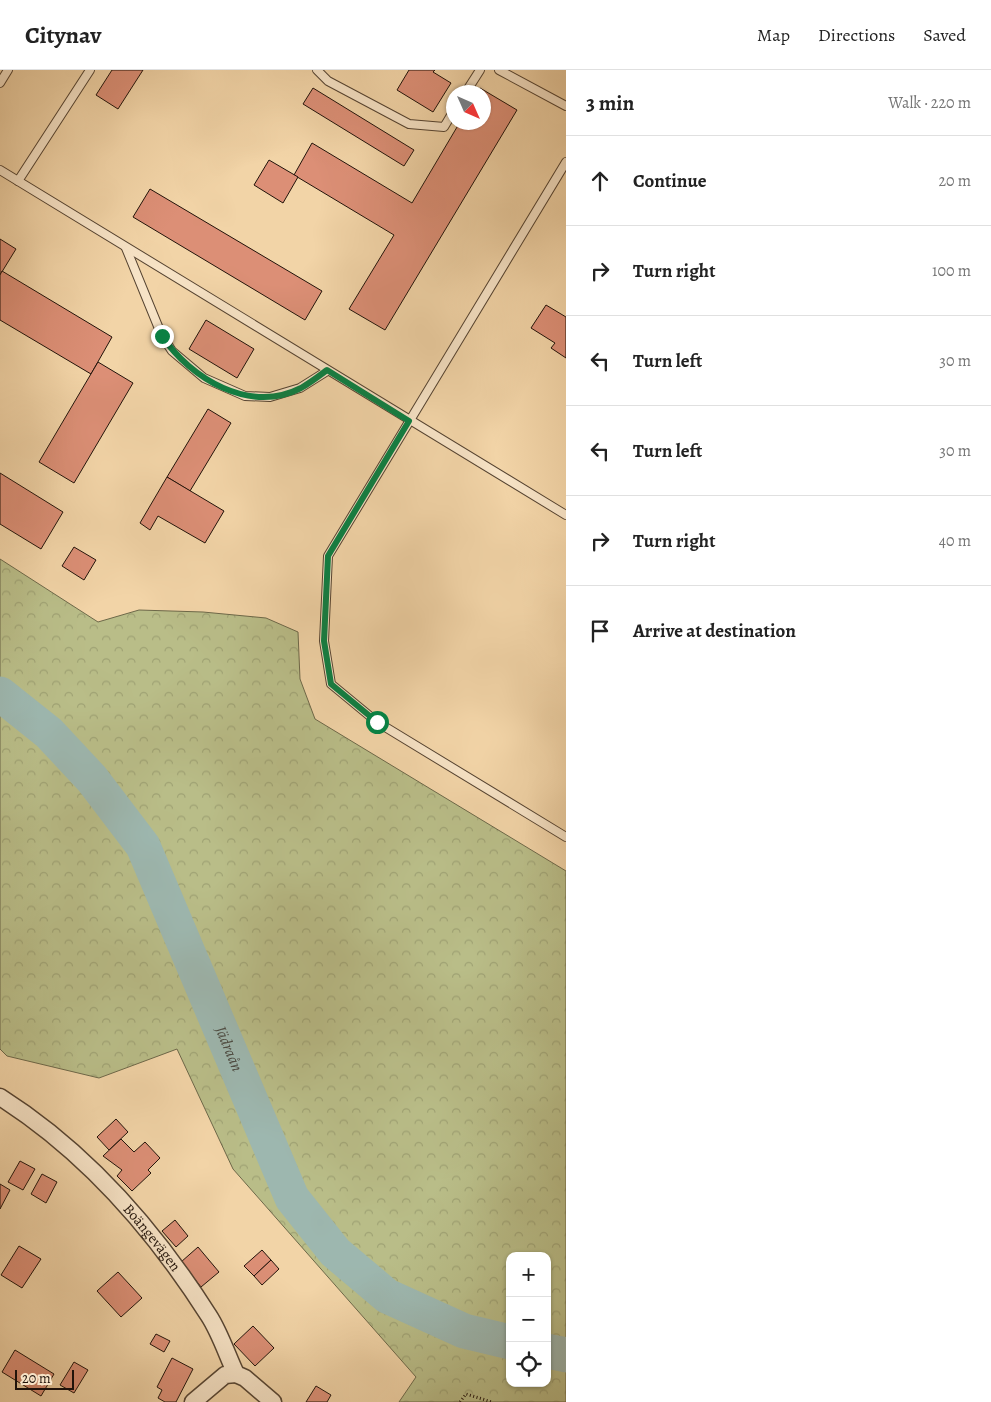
<!DOCTYPE html>
<meta charset="utf-8">
<style>
:root{--surface:#fff;--page:#f2f2f2;--text:#222;--muted:#767676;--line:#e0e0e0}
body{margin:0;font-family:Alegreya,serif;background:var(--page);color:var(--text)}
.controls{position:absolute;right:15px;bottom:15px;display:grid;overflow:hidden;border-radius:10px;box-shadow:0 1px 4px #0004}
.controls button{width:45px;height:45px;display:grid;place-items:center;padding:0;border:0;border-bottom:1px solid var(--line);background:var(--surface);color:var(--text);font:25px sans-serif}
.compass{position:absolute;left:446px;top:15px;width:45px;height:45px;border-radius:50%;background:var(--surface);box-shadow:0 1px 4px #0004;rotate:135deg}
.scale{position:absolute;left:15px;bottom:12px;width:59px;box-sizing:border-box;padding-left:5px;border:2px solid #21130a;border-top:0;font-size:14px;line-height:18px;white-space:nowrap;color:#21130a;-webkit-text-stroke:4px #f7e3c6;paint-order:stroke}
.stop{position:absolute;width:15px;height:15px;margin:-11px;border:4px solid #0b8043;border-radius:50%;background:#fff}
.stop.end{background:#0b8043;border-color:#fff;box-shadow:0 1px 5px #0008}
.list{margin:0;padding:0;list-style:none}
h2{display:flex;justify-content:space-between;align-items:center;height:65px;margin:0;padding:0 20px;font-size:21px}
h2 small{font-size:16px;font-weight:400;color:var(--muted)}
.list li{display:grid;grid-template-columns:32px 1fr auto;gap:15px;align-items:center;box-sizing:border-box;height:90px;padding:0 20px;border-top:1px solid var(--line)}
.list b{display:block;font-size:19px;white-space:nowrap}
.list em{font-size:16px;font-style:normal;color:var(--muted)}
.icon{flex:none;width:28px;height:28px;fill:none;stroke:currentColor;stroke-width:2;stroke-linecap:round;stroke-linejoin:round}
.map{position:relative;flex:none;width:566px;height:1332px;overflow:hidden}
header{display:flex;align-items:center;gap:30px;box-sizing:border-box;height:70px;padding:0 25px;background:var(--surface);border-bottom:1px solid var(--line)}
header strong{font-size:24px}
nav{display:flex;gap:28px;margin-inline-start:auto;font-size:18px}
main{display:flex}
aside{flex:1;background:var(--surface)}
.map>svg:first-child{display:block}
.forest{fill:url(#forest-crowns);stroke:#6d6849;fill-rule:evenodd}
.lines{fill:none;stroke-linecap:round;stroke-linejoin:round}
.river{stroke:#9db7af;stroke-width:35}
.building{fill:#dc8f76;stroke:#21130a}
.lane-casing{stroke:#554331;stroke-width:10}
.street-casing{stroke:#554331;stroke-width:19}
.path{stroke:#21130a;stroke-width:3;stroke-dasharray:1 2.5;stroke-linecap:butt}
.lane{stroke:#f7e3c6;stroke-width:8}
.street{stroke:#f7e3c6;stroke-width:16}
.route{stroke:#0b8043;stroke-width:6}
.labels{text-anchor:middle;dominant-baseline:central;stroke-width:4.5;stroke-linejoin:round;paint-order:stroke}
.street-label{font-size:15px;fill:#21130a;stroke:#f7e3c6}
.water-label{font-size:16px;font-style:italic;fill:#4c4c44;stroke:#f7e3c6}
</style>
<header>
<strong>Citynav</strong>
<nav><a>Map</a><a>Directions</a><a>Saved</a></nav>
</header>
<main>
<div class="map">
<svg width="566" height="1332" viewBox="0 0 566 1332">
<defs>
<pattern id="forest-crowns" width="20" height="18" patternUnits="userSpaceOnUse" patternTransform="scale(1.25)"><rect width="20" height="18" fill="#b9bd88"/><path d="M2 6a3 3 0 1 1 6 0M12 15a3 3 0 1 1 6 0" fill="none" stroke="#9fa274"/></pattern>
</defs>
<rect width="100%" height="100%" fill="#f2d4a7"/>
<filter id="stains"><feTurbulence type="fractalNoise" baseFrequency=".004" numOctaves="4"/><feColorMatrix values="0 0 0 0 .2 0 0 0 0 .09 0 0 0 0 .02 0 0 0 .5 -.17"/></filter>
<radialGradient id="worn" r=".72"><stop offset=".6" stop-color="#630" stop-opacity="0"/><stop offset="1" stop-color="#630" stop-opacity=".3"/></radialGradient>
<path class="forest" d="M0 489 98 552 139 540 203 542 266 548 298 562 300 609 315 649 566 801V1332H399L416 1307 233 1099 177 979 99 1008 7 986 0 979ZM510 1186H547V1313H510Z"/>
<g class="lines">
<g class="river">
<path id="s1" d="M0 624 49 663 92 709 143 776 292 1128 335 1182 387 1226 464 1261 510 1272"/>
<polyline points="547,1281 566,1285"/>
</g>
</g>
<g class="building">
<polygon points="112,0 143,0 118,39 96,25"/>
<polygon points="409,0 435,0 433,2 451,13 433,42 397,20"/>
<polygon points="313,18 414,80 404,96 303,34"/>
<polygon points="480,18 517,40 385,260 349,239 394,165 294,105 312,73 412,133 460,52 483,52 483,22 478,22"/>
<polygon points="269,90 298,107 283,133 254,115"/>
<polygon points="150,119 322,221 305,250 133,147"/>
<polygon points="0,169 16,179 0,205"/>
<polygon points="2,201 112,267 91,304 0,250 0,205"/>
<polygon points="546,235 566,247 566,288 551,278 555,273 531,258"/>
<polygon points="206,250 254,279 237,308 189,279"/>
<polygon points="98,292 133,313 74,413 39,392"/>
<polygon points="208,339 231,353 190,421 167,407"/>
<polygon points="0,403 63,442 41,479 0,454"/>
<polygon points="167,407 224,441 205,473 158,446 150,460 140,453"/>
<polygon points="74,477 96,490 84,510 62,496"/>
<polygon points="116,1049 128,1062 109,1080 97,1067"/>
<polygon points="121,1069 134,1082 145,1072 160,1088 148,1100 151,1103 132,1121 117,1106 122,1100 103,1086"/>
<polygon points="20,1091 35,1099 23,1120 8,1112"/>
<polygon points="42,1104 57,1112 46,1133 31,1124"/>
<polygon points="0,1114 10,1120 0,1139"/>
<polygon points="175,1150 188,1166 176,1177 162,1161"/>
<polygon points="19,1176 41,1189 22,1218 1,1205"/>
<polygon points="198,1177 219,1202 201,1217 181,1192"/>
<polygon points="262,1180 271,1190 254,1206 244,1196"/>
<polygon points="271,1190 279,1199 262,1215 254,1206"/>
<polygon points="118,1202 142,1228 121,1247 97,1221"/>
<polygon points="253,1256 274,1278 255,1296 234,1274"/>
<polygon points="156,1264 170,1271 164,1282 150,1274"/>
<polygon points="15,1280 54,1304 41,1326 2,1302"/>
<polygon points="172,1288 193,1299 176,1332 165,1332 158,1328 162,1320 157,1317"/>
<polygon points="74,1292 88,1300 74,1323 60,1315"/>
<polygon points="316,1316 331,1325 327,1332 306,1332"/>
</g>
<g class="lines">
<g class="lane-casing">
<g id="lane">
<polyline points="317,0 328,11 409,54 444,57 453,42"/>
<polyline points="499,0 566,36"/>
<polyline points="0,13 8,0"/>
<polyline points="466,22 480,0"/>
<polyline points="566,92 328,486 324,571 331,614 377,652 566,767"/>
<polyline points="0,100 566,445"/>
<polyline points="18,111 90,0"/>
<polyline points="126,178 162,266 172,281 204,308 245,326 270,327 300,318 327,301"/>
</g>
</g>
<g class="street-casing">
<g id="street">
<path id="s2" d="M0 1027C85 1081 155 1161 209 1246 220 1263 227 1285 236 1304L245 1308 273 1332"/>
<polyline points="193,1332 225,1305 236,1304"/>
</g>
</g>
<polyline class="path" points="460,1332 466,1324 492,1332"/>
<use href="#lane" class="lane"/>
<use href="#street" class="street"/>
</g>
<g class="lines">
<path class="route" d="M162 266C191 309 250 344 301 318 310 313 319 306 327 300L409 351 328 486 324 571 331 614 377 652"/>
</g>
<g class="labels">
<g class="street-label">
<text stroke="none"><textPath href="#s2" startOffset="208">Boängevägen</textPath></text>
</g>
<g class="water-label">
<text stroke="none"><textPath href="#s1" startOffset="430">Jädraån</textPath></text>
</g>
</g>
<rect width="100%" height="100%" filter="url(#stains)"/>
<rect width="100%" height="100%" fill="url(#worn)"/>
</svg>
<div class="controls">
<button>+</button>
<button>−</button>
<button><svg class="icon" aria-label="locate" viewBox="0 0 24 24"><circle cx="12" cy="12" r="6"/><path d="M12 2v4M12 18v4M2 12h4M18 12h4"/></svg></button>
</div>
<svg class="compass" viewBox="-18 -18 36 36"><path d="M0-13l5 13h-10z" fill="#e53935"/><path d="M0 13l5-13h-10z" fill="#767676"/></svg>
<div class="scale">20 m</div>
<div class="stop" style="left:377px;top:652px"></div>
<div class="stop end" style="left:162px;top:266px"></div>
</div>
<aside>
<h2>3 min<small>Walk · 220 m</small></h2>
<ul class="list">
<li><svg class="icon" aria-label="ahead" viewBox="0 0 24 24"><path d="M12 20V5M6 11l6-6 6 6"/></svg><div><b>Continue</b></div><em>20 m</em></li>
<li><svg class="icon" aria-label="right" viewBox="0 0 24 24"><path d="M7 20v-9h11M14 6l5 5-5 5"/></svg><div><b>Turn right</b></div><em>100 m</em></li>
<li><svg class="icon" aria-label="left" viewBox="0 0 24 24"><path d="M17 20v-9H6M10 6l-5 5 5 5"/></svg><div><b>Turn left</b></div><em>30 m</em></li>
<li><svg class="icon" aria-label="left" viewBox="0 0 24 24"><path d="M17 20v-9H6M10 6l-5 5 5 5"/></svg><div><b>Turn left</b></div><em>30 m</em></li>
<li><svg class="icon" aria-label="right" viewBox="0 0 24 24"><path d="M7 20v-9h11M14 6l5 5-5 5"/></svg><div><b>Turn right</b></div><em>40 m</em></li>
<li><svg class="icon" aria-label="arrive" viewBox="0 0 24 24"><path d="M6 21V4h12l-3 4 3 4H6"/></svg><div><b>Arrive at destination</b></div></li>
</ul>
</aside>
</main>
